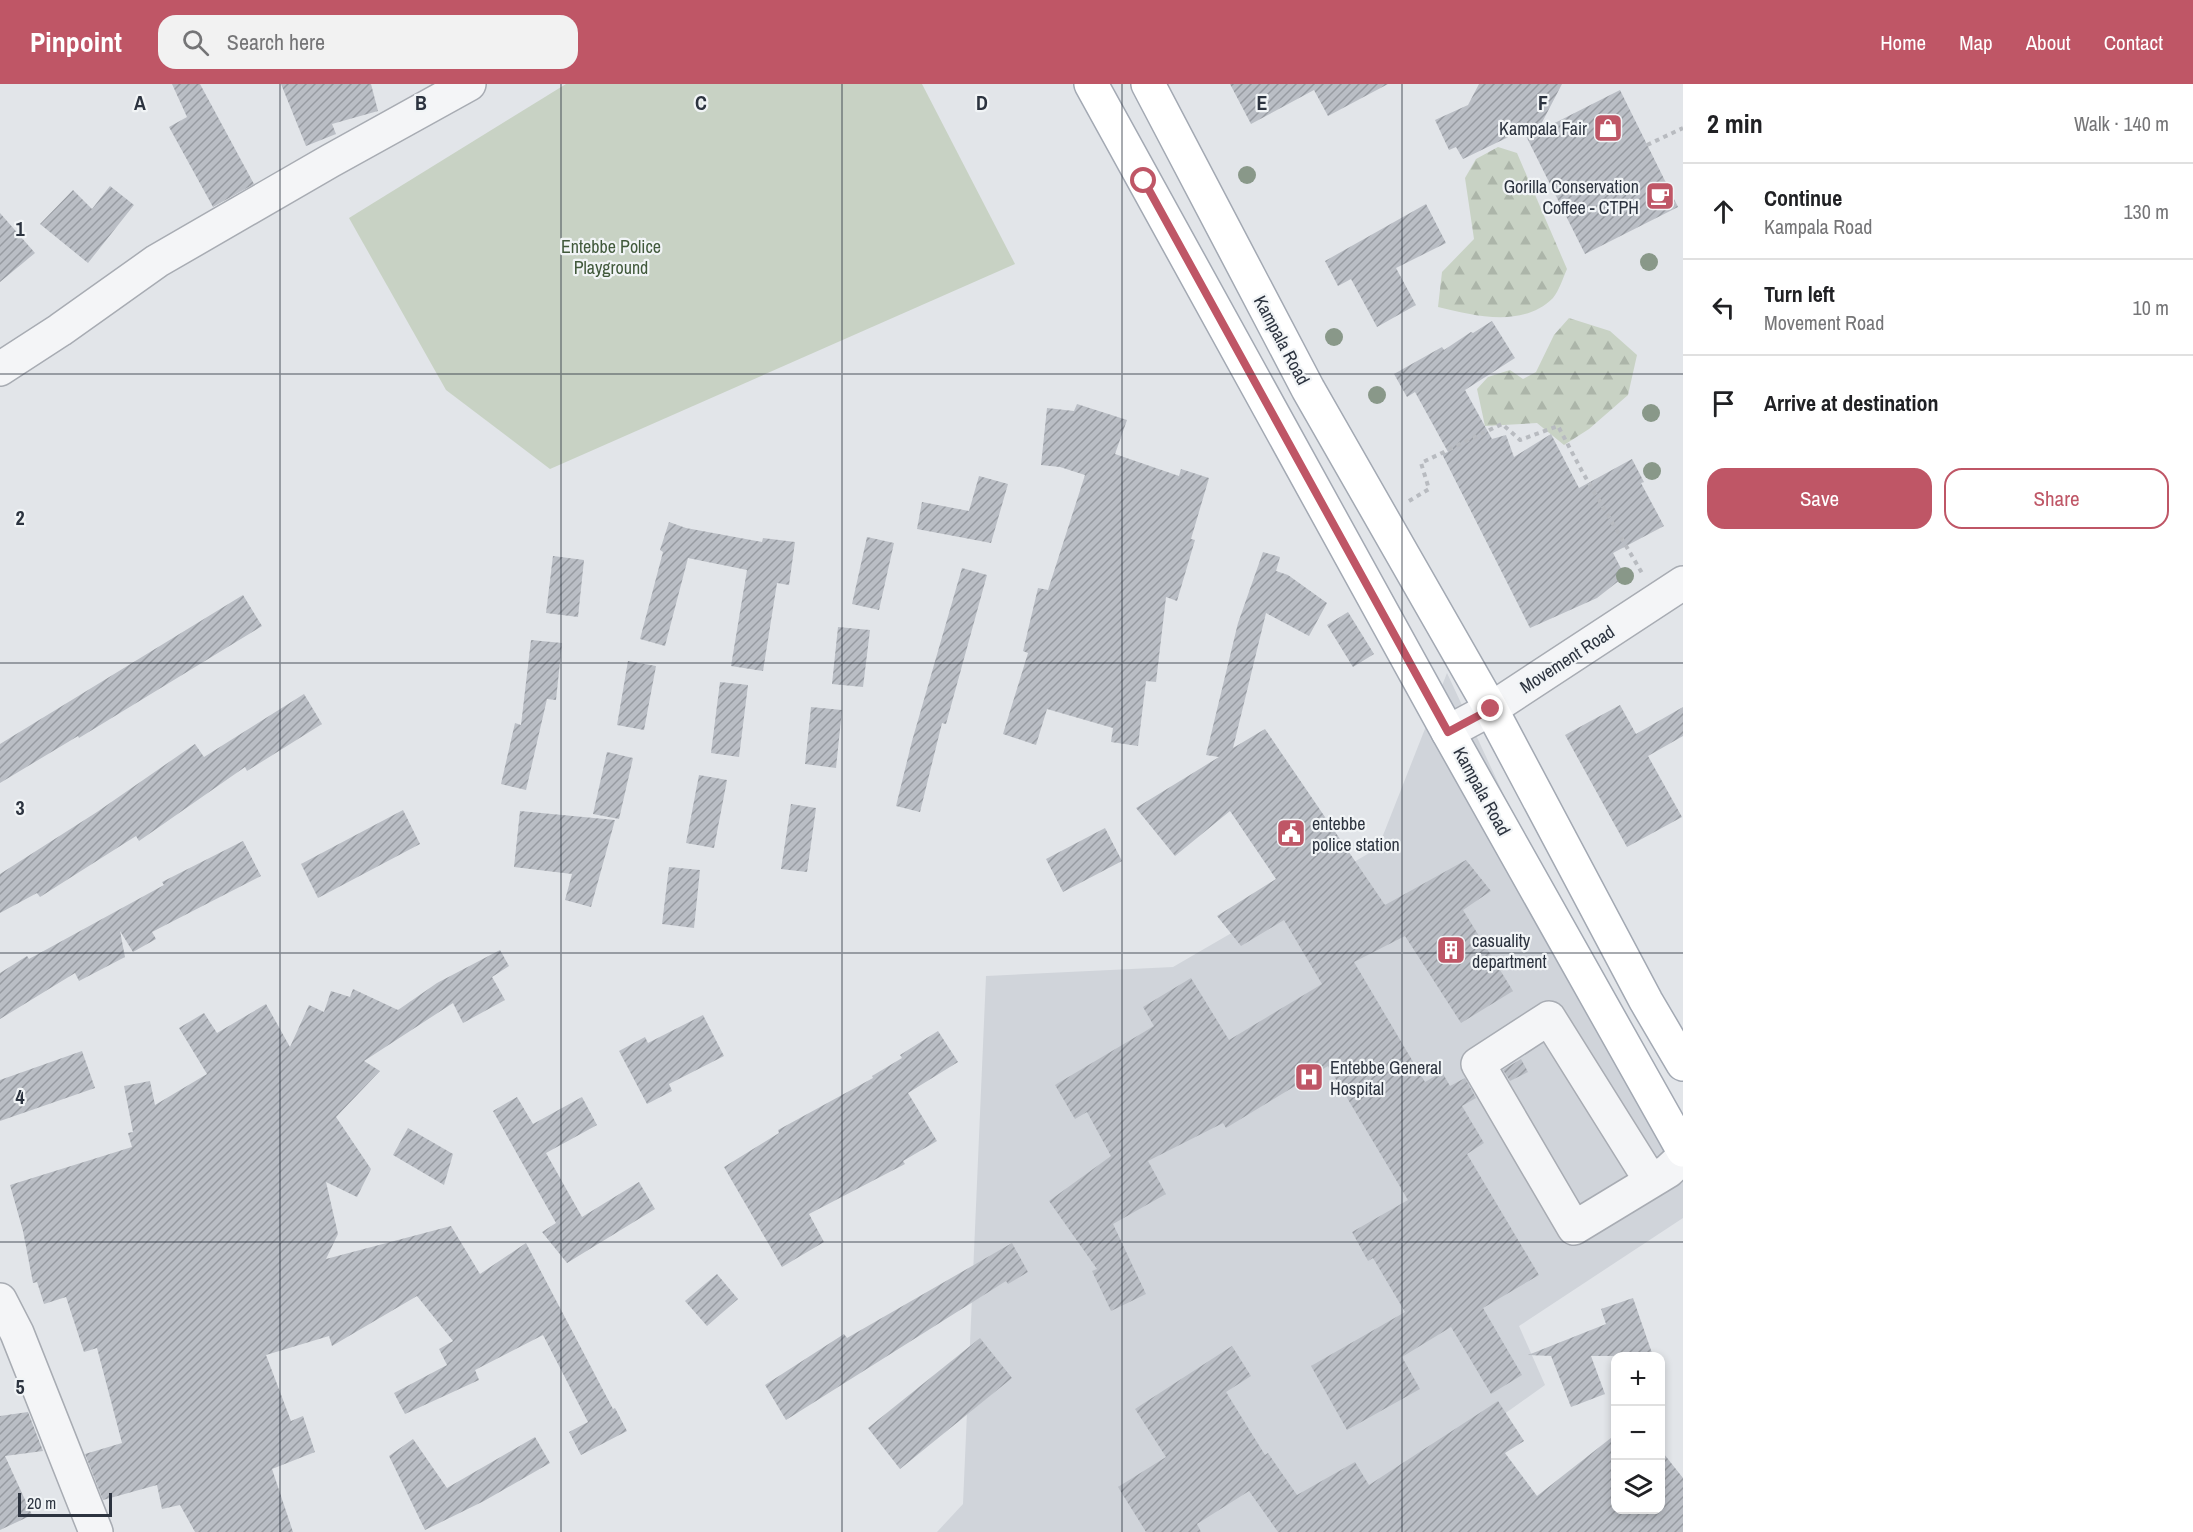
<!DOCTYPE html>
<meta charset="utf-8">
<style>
:root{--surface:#fff;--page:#f2f2f2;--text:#202124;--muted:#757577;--line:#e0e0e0;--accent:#bf5666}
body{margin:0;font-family:"Archivo Narrow",sans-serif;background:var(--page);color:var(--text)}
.controls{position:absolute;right:18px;bottom:18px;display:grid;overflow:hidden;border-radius:12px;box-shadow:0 3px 9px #0003}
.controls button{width:54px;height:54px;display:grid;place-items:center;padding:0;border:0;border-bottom:2px solid var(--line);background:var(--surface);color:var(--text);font:30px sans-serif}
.scale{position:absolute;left:18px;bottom:15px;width:94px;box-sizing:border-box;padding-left:6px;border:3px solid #2c333f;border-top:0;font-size:16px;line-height:21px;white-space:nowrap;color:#2c333f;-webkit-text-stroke:4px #f1f4f6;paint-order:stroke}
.stop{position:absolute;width:18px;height:18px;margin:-14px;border:4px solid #bf5666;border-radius:50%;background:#fff}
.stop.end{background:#bf5666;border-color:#fff;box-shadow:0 2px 6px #0008}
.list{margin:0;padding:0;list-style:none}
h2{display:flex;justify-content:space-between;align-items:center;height:78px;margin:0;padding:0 24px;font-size:26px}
h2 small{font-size:20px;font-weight:400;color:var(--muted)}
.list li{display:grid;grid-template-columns:39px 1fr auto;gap:18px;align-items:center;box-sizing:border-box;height:96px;padding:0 24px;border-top:2px solid var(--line)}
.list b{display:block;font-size:22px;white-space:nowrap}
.list p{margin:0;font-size:20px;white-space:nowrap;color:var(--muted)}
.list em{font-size:20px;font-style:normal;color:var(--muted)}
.actions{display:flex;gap:12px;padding:18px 24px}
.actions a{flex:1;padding:14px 0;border:2px solid var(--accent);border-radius:18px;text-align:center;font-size:21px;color:var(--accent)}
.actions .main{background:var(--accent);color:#fff}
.icon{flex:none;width:33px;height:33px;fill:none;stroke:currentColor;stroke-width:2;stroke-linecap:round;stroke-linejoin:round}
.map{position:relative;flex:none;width:1683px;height:1448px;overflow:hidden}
header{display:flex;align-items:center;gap:36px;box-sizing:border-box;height:84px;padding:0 30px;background:var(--accent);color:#fff}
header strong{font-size:28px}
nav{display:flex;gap:33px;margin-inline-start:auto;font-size:21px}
.search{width:420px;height:54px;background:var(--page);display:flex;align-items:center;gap:15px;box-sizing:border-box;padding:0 21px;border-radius:18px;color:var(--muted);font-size:22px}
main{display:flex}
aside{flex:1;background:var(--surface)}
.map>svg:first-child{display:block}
.built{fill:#d0d4da}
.forest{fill:url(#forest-firs)}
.park{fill:#c8d2c4}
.building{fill:url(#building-hatch)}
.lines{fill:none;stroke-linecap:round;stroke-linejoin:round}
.minor-casing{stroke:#a8acb3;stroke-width:36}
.major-casing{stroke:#a3a9b3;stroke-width:36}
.path{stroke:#b8bbc0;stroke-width:4;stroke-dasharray:4.5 4.5;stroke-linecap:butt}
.minor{stroke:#f4f5f7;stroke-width:33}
.major{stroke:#fff;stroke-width:33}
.tree{fill:#899889}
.route{stroke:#bf5666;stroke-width:8}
.grid{fill:none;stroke:#2c333f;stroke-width:1.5;stroke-opacity:0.55}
.labels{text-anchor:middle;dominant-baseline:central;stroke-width:4.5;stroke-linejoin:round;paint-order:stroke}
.poi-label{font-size:18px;fill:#2c333f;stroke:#f1f4f6;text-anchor:start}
.park-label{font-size:18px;fill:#41593b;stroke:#f1f4f6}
.street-label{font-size:18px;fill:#2c333f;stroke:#f1f4f6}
.grid-label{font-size:20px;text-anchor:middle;font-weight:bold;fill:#2c333f;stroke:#f1f4f6;stroke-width:4.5;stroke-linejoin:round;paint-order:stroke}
</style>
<header>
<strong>Pinpoint</strong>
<div class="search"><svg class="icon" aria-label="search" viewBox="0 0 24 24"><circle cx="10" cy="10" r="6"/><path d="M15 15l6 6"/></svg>Search here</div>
<nav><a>Home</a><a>Map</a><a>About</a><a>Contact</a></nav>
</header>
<main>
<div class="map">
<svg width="1683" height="1448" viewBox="0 0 1683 1448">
<defs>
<pattern id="forest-firs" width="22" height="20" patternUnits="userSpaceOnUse" patternTransform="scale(1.5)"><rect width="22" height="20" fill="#c8d2c4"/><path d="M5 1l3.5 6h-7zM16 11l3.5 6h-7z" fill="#acb5a9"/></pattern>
<pattern id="building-hatch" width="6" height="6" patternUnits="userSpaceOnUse" patternTransform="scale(1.5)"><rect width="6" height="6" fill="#babec5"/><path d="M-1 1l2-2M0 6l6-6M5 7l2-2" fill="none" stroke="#979ba1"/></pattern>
</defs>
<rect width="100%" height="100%" fill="#e2e5e9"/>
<polygon class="built" points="1447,589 1683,1095 1683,1134 1519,1242 1545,1301 1339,1448 937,1448 963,1420 986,892 1173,883 1378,764"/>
<g class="forest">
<path d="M1498 63 1517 69 1567 185C1563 194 1559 207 1553 214 1523 244 1475 232 1438 223L1442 188 1474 155 1465 94 1476 75Z"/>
<polygon points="1569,234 1610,247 1637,271 1628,311 1589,345 1564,361 1537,339 1485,342 1477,305 1488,293 1510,286 1523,295 1536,288 1554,251"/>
</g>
<polygon class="park" points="566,0 922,0 1015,180 550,385 446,306 349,134"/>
<g class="building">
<polygon points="172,0 200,0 254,100 213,123 169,43 187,33"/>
<polygon points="281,0 371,0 378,27 332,40 336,50 306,62"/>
<polygon points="1230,0 1388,0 1328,32 1314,6 1251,40"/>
<polygon points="1479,0 1562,0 1537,48 1620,6 1678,123 1585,170 1523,46 1463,75 1456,63 1449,66 1435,36 1468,21"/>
<polygon points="110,102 134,121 88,179 40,140 73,106 92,125"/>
<polygon points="1426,120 1446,159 1396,184 1416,221 1377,243 1351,195 1338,202 1325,177"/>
<polygon points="0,129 35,169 0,198"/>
<polygon points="1492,237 1515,274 1465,306 1492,355 1506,351 1514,373 1551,350 1579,404 1632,375 1644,398 1641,399 1664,442 1613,469 1625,492 1597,514 1530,544 1442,370 1448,368 1415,308 1407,313 1394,290 1442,263 1444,266 1471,248 1473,249"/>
<polygon points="1077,320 1127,336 1115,370 1179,392 1181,385 1209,394 1191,455 1195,456 1177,517 1166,513 1156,598 1146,597 1138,662 1111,658 1113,644 1047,625 1036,661 1003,650 1028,569 1023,567 1038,504 1048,506 1085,391 1060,383 1041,381 1047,324 1074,327"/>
<polygon points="979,392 1008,400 991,459 917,445 922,418 969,427"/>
<polygon points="669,438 686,444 762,458 763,454 795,458 789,501 777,499 763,587 731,582 747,486 688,474 665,562 640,555 663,468 660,466"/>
<polygon points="867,453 894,459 879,526 852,520"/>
<polygon points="1263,468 1280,473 1276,487 1288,491 1327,519 1309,552 1266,529 1233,664 1265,645 1385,821 1466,776 1491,807 1463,826 1513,907 1461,939 1405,852 1354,878 1425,998 1442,988 1450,1002 1465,994 1476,1014 1462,1022 1484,1059 1467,1070 1539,1191 1483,1224 1522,1291 1491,1310 1451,1243 1402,1273 1420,1305 1347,1346 1311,1282 1405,1228 1373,1174 1368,1177 1352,1148 1408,1116 1328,982 1226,1044 1223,1039 1148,1077 1166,1110 1113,1140 1146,1210 1111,1227 1092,1187 1097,1185 1049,1117 1111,1072 1087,1028 1075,1035 1055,1001 1154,942 1143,923 1191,894 1229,956 1322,900 1284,836 1241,862 1217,832 1276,795 1230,727 1175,772 1136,724 1219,673 1206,671 1238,539"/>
<polygon points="553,472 584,476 578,533 546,529"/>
<polygon points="962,484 987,491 946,640 942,639 920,728 896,722 912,657"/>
<polygon points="243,511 262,542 79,654 78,652 0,699 0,660"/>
<polygon points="1348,528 1374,570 1353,583 1327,541"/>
<polygon points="838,543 870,546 863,603 832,600"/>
<polygon points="531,556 562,559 556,616 547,615 526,706 501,700 515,639 521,641"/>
<polygon points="628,577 656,582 644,646 617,641"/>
<polygon points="720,598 748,601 739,673 711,669"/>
<polygon points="304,610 322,640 247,687 245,683 139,757 136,752 40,813 37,809 0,829 0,790 97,728 195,660 204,673"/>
<polygon points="1620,621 1636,650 1683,623 1683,652 1648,672 1682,733 1627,763 1565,651"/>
<polygon points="811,623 842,626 836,684 805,680"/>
<polygon points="607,668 633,674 619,735 593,730"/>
<polygon points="699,691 727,696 714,764 686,759"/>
<polygon points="791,720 816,724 807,788 781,785"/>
<polygon points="403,726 420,760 318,814 301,780"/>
<polygon points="520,727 615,736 591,823 565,816 572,790 514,783"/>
<polygon points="1105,744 1122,777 1063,808 1046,775"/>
<polygon points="243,757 261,792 152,848 156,855 133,868 120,847 125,873 79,897 75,889 0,935 0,889 27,872 29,875 164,801 162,798"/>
<polygon points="669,783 700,786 694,844 662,840"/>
<polygon points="500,866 509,882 492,893 505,916 463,939 453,919 364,977 380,987 336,1033 371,1085 357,1113 326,1098 338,1150 326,1175 451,1142 480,1190 526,1159 613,1325 615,1324 627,1347 581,1371 569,1348 588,1338 543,1251 475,1286 479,1296 405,1330 394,1309 447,1281 439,1265 453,1257 417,1212 332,1262 329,1252 266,1271 291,1337 303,1332 315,1368 272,1385 293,1448 195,1448 180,1421 162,1425 157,1401 103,1416 85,1370 122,1359 97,1264 84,1268 66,1213 44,1220 37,1198 33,1199 23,1147 10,1101 132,1063 128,1049 133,1048 124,1002 150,997 155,1021 207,990 179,944 204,929 217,949 266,920 290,963 309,921 324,928 331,907 350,913 353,905 398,926 437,899"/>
<polygon points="703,931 724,972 669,1000 672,1007 647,1020 619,967 645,953 648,959"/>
<polygon points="938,947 958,978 908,1009 937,1057 903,1077 905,1080 809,1130 824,1158 782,1183 724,1083 779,1049 778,1046 873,994 872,992 902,974 900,971"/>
<polygon points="82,967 95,1004 0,1037 0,996"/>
<polygon points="1521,975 1528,988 1510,997 1503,986"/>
<polygon points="517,1013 533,1040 582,1013 597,1041 546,1069 582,1133 639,1098 655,1125 567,1179 542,1148 556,1139 493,1027"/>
<polygon points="408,1044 453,1070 444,1101 393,1071"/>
<polygon points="1012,1159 1028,1188 1008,1200 1006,1197 786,1336 765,1301 844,1250 847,1254"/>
<polygon points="717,1190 738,1215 707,1242 685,1217"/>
<polygon points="1633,1214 1653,1272 1591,1272 1605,1310 1571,1323 1551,1272 1528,1271 1606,1240 1601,1225"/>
<polygon points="980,1254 1012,1294 900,1385 868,1344"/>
<polygon points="1232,1262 1251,1292 1226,1308 1265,1371 1268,1369 1297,1411 1355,1378 1369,1401 1498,1317 1524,1357 1505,1369 1537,1412 1616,1350 1616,1425 1660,1425 1660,1365 1683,1394 1683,1448 1278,1448 1249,1407 1197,1440 1201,1448 1146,1448 1118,1403 1166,1373 1135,1325"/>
<polygon points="28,1328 43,1367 5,1372 32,1431 0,1446 0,1332"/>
<polygon points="535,1353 550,1379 484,1417 425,1446 389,1372 413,1355 447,1404"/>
</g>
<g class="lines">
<g class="minor-casing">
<g id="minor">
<polyline points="0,285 60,246 157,177 330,77 469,0"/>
<polyline points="1448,648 1491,625 1683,499"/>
<polyline points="1651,1097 1549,934 1478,980 1574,1144 1668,1087 1683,1073"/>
<polyline points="0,1216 17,1249 96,1448"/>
</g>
</g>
<g class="major-casing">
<g id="major">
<polyline points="1091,0 1448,648 1683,1066"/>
<polyline points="1148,0 1308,305 1491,625 1646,917 1683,980"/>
</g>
</g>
<g class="path">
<polyline points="1647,61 1683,44"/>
<polyline points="1409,417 1429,405 1421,379 1502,340 1520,356 1558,342 1583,389 1642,489"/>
</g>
<use href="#minor" class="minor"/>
<use href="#major" class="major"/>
</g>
<g class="tree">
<circle cx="1247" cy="91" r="9"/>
<circle cx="1649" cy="178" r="9"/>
<circle cx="1334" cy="253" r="9"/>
<circle cx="1377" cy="311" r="9"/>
<circle cx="1651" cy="329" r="9"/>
<circle cx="1652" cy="387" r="9"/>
<circle cx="1625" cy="492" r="9"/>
</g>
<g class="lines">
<polyline class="route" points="1144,97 1448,648 1491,625"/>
</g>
<path class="grid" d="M280 0V1448M561 0V1448M842 0V1448M1122 0V1448M1402 0V1448M0 290H1683M0 579H1683M0 869H1683M0 1158H1683"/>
<defs>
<g id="shop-square" transform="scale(1.5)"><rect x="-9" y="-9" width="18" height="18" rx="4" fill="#bf5666" stroke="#f1f4f6"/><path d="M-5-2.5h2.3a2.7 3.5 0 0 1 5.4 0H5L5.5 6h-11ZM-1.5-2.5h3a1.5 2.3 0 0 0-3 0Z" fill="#fff"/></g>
<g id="cafe-square" transform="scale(1.5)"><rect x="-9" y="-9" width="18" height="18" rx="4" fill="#bf5666" stroke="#f1f4f6"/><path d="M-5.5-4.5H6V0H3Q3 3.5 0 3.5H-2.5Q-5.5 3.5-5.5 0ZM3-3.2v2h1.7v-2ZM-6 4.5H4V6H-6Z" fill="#fff"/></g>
<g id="civic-square" transform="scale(1.5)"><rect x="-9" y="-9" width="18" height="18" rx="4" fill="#bf5666" stroke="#f1f4f6"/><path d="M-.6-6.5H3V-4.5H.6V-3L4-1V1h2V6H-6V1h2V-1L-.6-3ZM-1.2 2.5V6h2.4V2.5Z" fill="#fff"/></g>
<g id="building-square" transform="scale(1.5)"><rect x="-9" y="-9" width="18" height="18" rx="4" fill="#bf5666" stroke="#f1f4f6"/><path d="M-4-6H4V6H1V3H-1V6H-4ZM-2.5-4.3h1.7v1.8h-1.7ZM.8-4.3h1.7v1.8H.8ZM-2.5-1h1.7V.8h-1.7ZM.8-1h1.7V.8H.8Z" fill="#fff"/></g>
<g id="hospital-square" transform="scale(1.5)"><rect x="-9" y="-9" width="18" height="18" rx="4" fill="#bf5666" stroke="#f1f4f6"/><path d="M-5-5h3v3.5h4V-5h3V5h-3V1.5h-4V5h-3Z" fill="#fff"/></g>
</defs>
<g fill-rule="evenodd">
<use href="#shop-square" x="1608" y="44"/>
<use href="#cafe-square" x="1660" y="112"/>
<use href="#civic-square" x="1291" y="749"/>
<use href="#building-square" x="1451" y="866"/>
<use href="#hospital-square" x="1309" y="993"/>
</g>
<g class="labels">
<g class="poi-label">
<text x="1587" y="44" text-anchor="end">Kampala Fair</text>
<text x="1639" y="102" text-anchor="end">Gorilla Conservation<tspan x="1639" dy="21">Coffee - CTPH</tspan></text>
<text x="1312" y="739">entebbe<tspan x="1312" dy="21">police station</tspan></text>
<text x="1472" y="856">casuality<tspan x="1472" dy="21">department</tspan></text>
<text x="1330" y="983">Entebbe General<tspan x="1330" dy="21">Hospital</tspan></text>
</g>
<g class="park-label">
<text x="611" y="162">Entebbe Police<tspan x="611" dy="21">Playground</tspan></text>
</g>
<g class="street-label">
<text transform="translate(1282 256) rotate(62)">Kampala Road</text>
<text transform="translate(1567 575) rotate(-33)">Movement Road</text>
<text transform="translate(1482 707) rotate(61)">Kampala Road</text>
</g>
</g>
<g class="grid-label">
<text x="140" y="26">A</text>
<text x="421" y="26">B</text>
<text x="701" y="26">C</text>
<text x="982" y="26">D</text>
<text x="1262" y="26">E</text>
<text x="1543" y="26">F</text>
<text x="20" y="152">1</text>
<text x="20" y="441">2</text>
<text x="20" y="731">3</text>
<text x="20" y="1020">4</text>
<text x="20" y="1310">5</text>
</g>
</svg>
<div class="controls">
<button>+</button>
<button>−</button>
<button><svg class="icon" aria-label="layers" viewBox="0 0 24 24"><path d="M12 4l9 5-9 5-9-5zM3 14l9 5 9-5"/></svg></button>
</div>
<div class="scale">20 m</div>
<div class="stop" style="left:1144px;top:97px"></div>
<div class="stop end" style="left:1491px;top:625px"></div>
</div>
<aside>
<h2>2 min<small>Walk · 140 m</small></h2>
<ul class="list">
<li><svg class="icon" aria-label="ahead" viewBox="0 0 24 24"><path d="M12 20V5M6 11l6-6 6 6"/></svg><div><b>Continue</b><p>Kampala Road</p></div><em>130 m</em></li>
<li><svg class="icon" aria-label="left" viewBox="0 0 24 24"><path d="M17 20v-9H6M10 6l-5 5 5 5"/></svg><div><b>Turn left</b><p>Movement Road</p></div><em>10 m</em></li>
<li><svg class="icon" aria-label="arrive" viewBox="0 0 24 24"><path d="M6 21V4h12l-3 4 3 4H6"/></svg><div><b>Arrive at destination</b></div></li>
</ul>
<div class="actions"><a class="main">Save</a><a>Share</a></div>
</aside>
</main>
